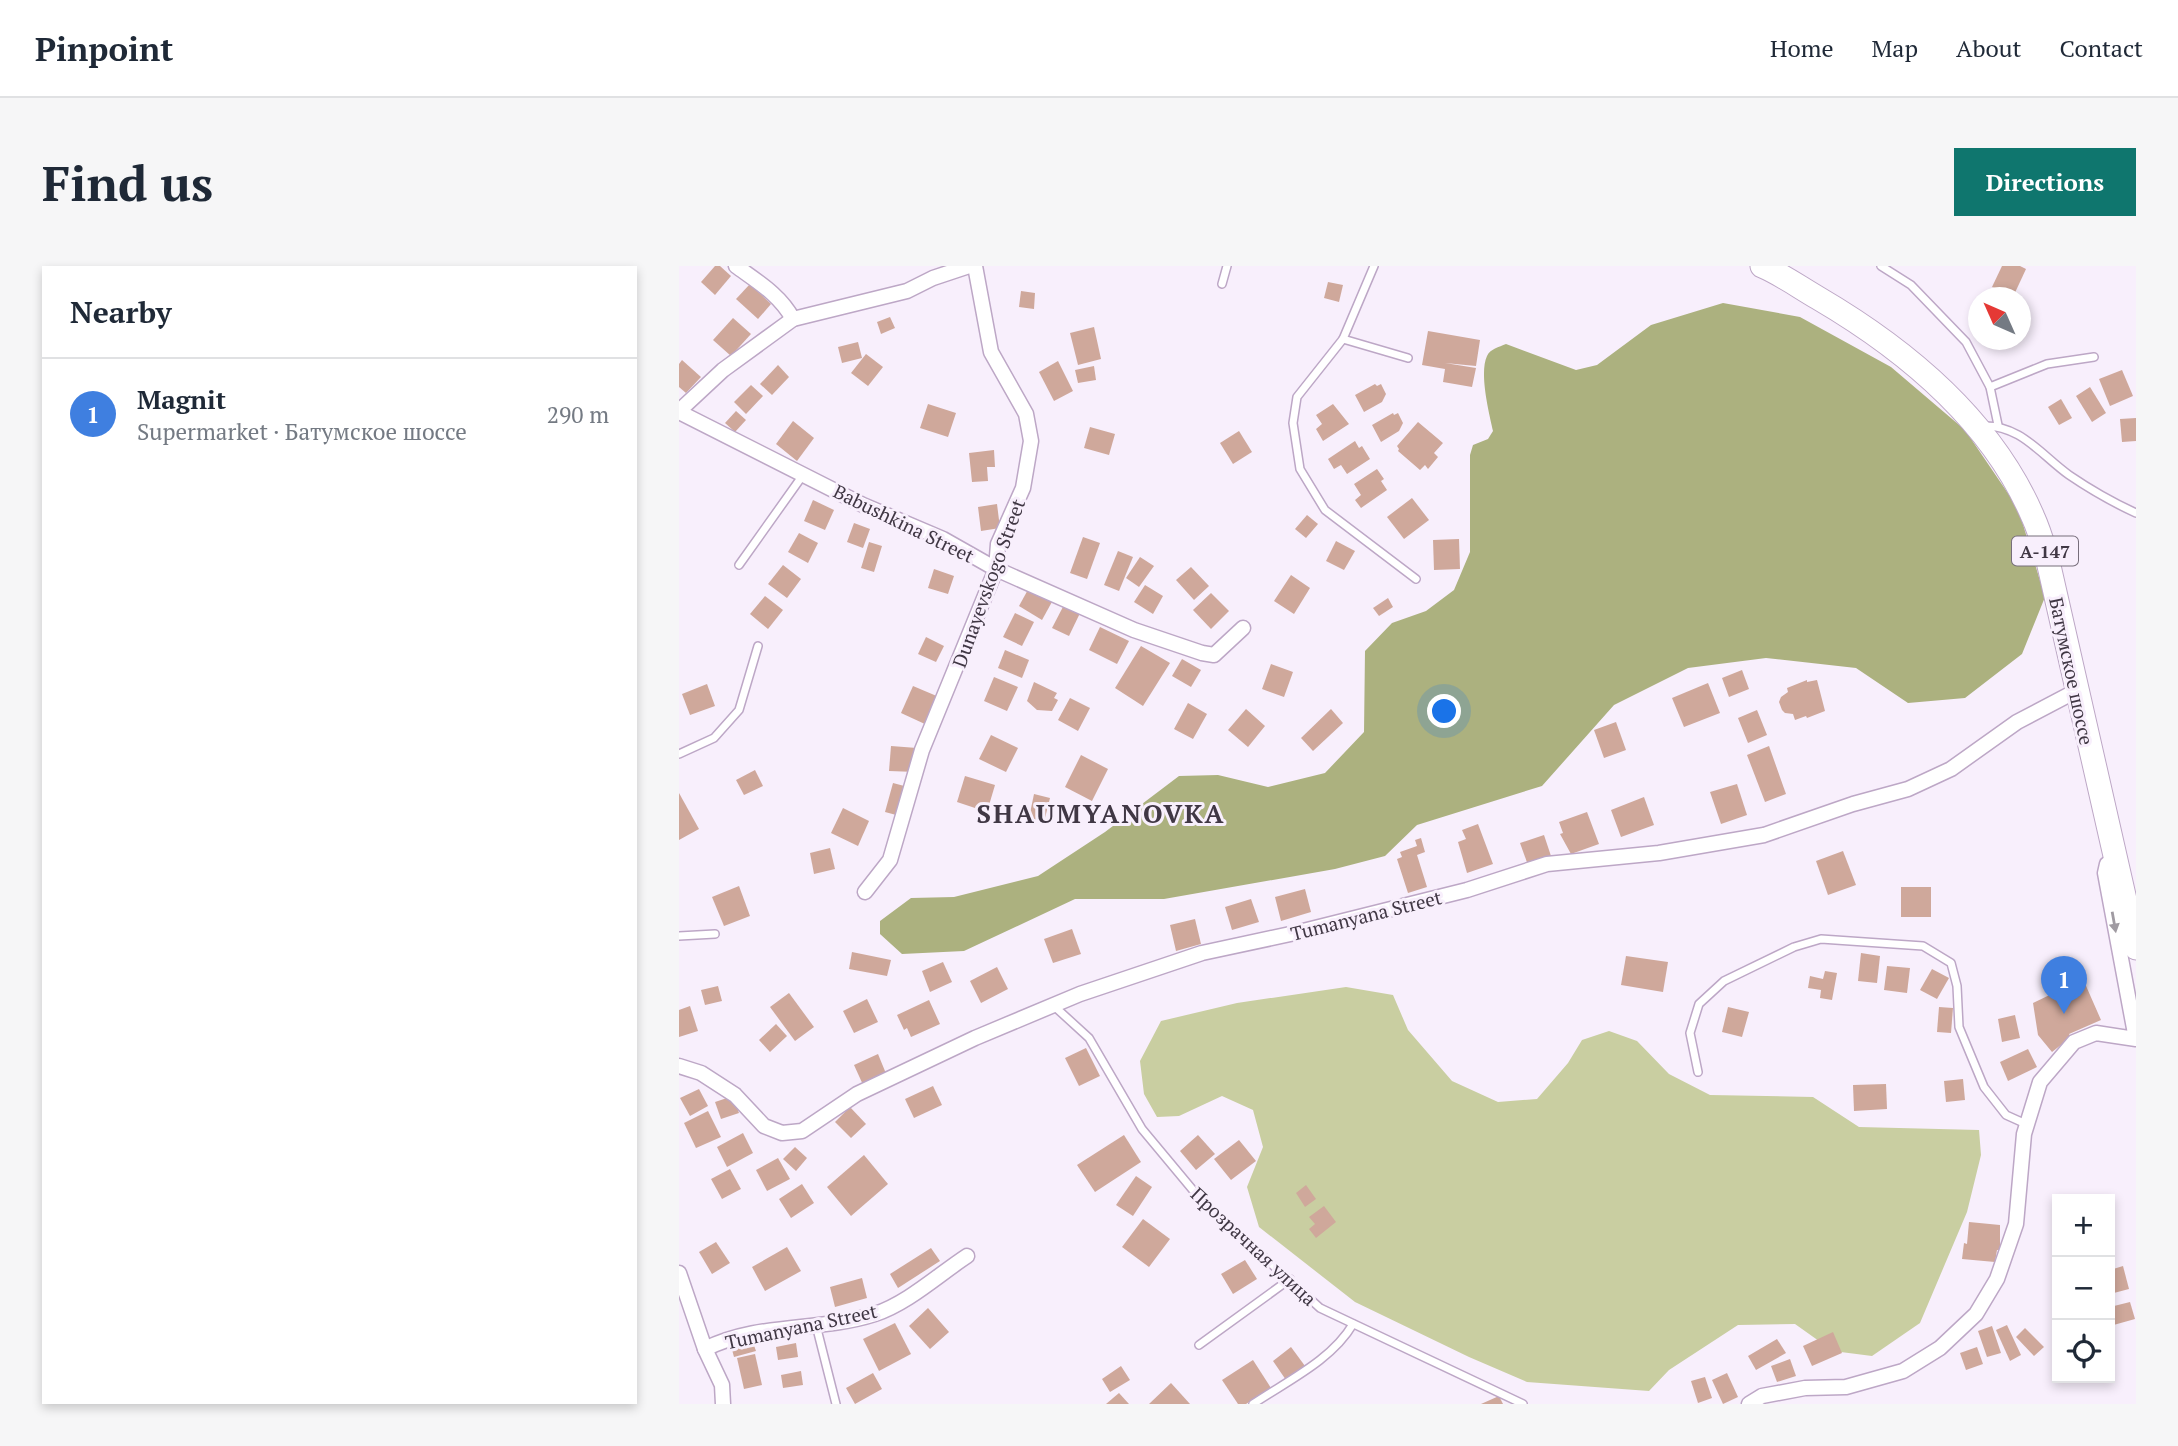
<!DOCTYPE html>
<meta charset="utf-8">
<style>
:root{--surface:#fff;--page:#f6f6f7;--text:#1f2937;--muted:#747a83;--line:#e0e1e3;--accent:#0f766e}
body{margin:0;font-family:"PT Serif",serif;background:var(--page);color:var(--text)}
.controls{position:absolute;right:21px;bottom:21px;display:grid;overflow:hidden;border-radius:0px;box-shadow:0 4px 10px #0003}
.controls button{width:63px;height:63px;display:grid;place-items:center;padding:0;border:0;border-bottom:2px solid var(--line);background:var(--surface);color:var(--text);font:35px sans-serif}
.compass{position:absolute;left:1289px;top:21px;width:63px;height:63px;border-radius:50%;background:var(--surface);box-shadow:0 4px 10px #0003;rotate:315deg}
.you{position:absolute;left:766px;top:446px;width:24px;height:24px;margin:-18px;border:5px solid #fff;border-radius:50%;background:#1a73e8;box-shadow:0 0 0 10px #1a73e833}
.badge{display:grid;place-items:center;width:46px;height:46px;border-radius:50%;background:var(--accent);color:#fff;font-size:23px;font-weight:700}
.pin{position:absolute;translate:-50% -58px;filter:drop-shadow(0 2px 4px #0008)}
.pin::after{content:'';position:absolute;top:37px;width:24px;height:21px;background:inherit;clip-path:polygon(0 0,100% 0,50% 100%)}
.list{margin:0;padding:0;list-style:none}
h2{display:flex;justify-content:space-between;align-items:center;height:91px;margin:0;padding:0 28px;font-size:30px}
h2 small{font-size:23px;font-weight:400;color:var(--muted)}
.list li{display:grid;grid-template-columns:46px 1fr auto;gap:21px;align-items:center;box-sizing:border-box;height:112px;padding:0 28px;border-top:2px solid var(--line)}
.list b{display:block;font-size:26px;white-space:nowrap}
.list p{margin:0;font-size:23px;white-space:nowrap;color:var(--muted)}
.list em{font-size:23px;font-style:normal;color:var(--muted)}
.icon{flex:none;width:38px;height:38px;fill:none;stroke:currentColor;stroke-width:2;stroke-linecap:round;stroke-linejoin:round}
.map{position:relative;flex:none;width:1457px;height:1138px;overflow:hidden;border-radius:0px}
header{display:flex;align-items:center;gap:42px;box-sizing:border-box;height:98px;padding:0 35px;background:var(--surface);border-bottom:2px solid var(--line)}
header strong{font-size:33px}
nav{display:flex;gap:38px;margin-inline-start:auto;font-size:24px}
.intro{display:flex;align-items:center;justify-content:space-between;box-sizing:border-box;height:168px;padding:0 42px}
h1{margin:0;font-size:49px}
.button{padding:18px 32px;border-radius:0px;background:var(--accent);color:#fff;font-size:24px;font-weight:700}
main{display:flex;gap:42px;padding:0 42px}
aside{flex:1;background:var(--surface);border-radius:0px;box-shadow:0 4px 10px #0003}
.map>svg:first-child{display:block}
.green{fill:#c9cea1}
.forest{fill:#acb17f}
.building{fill:#cfa89b}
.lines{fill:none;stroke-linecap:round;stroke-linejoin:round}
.service-casing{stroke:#bda7c6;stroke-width:10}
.minor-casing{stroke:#bda7c6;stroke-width:17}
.trunk-casing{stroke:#bda7c6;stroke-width:25}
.service{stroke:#fff;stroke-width:7}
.minor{stroke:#fff;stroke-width:14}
.trunk{stroke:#fff;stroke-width:23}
.oneway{fill:#a09ba2}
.labels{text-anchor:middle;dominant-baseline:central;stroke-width:6;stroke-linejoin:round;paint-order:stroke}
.shield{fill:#f8effc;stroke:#776e7b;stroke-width:2}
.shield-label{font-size:18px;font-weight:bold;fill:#403744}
.street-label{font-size:19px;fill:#403744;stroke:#f8effc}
.district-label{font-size:26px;font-weight:bold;letter-spacing:2px;fill:#403744;stroke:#f8effc}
</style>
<header>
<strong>Pinpoint</strong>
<nav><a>Home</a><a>Map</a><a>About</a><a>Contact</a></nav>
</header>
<div class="intro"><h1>Find us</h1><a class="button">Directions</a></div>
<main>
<aside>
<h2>Nearby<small></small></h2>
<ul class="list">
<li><span class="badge" style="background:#3f7fe0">1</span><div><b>Magnit</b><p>Supermarket · Батумское шоссе</p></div><em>290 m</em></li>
</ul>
</aside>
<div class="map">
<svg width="1457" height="1138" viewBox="0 0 1457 1138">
<rect width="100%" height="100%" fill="#f8effc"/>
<polygon class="green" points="667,721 714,729 729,764 773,815 819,836 858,833 889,797 903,774 930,765 958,775 990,808 1031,829 1134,831 1180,861 1300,864 1302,889 1288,946 1241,1057 1193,1090 1154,1085 1116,1058 1059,1059 990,1104 970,1125 848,1116 790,1091 676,1036 580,961 568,921 584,881 574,844 543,830 500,850 478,851 465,828 461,795 482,755 558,737"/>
<path class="forest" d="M1044 37 1121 51 1212 101 1286 164 1339 242 1366 331 1343 388 1286 432 1229 437 1177 402 1087 392 1009 402 935 439 863 520 738 559 706 590 656 603 485 633H396L285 685 223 688 201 668V655L232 632 275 631 359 610 426 566 500 510 539 509 589 521 646 507 685 466 686 385 713 357 747 345 775 324 791 286V189L794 179 809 173 814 165C810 147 800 107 808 90 811 83 820 81 827 78L897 104 918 99 972 59Z"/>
<g class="building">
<polygon points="36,0 41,0 52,10 36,29 22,16"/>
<polygon points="1323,0 1341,0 1347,3 1334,31 1313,21"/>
<polygon points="649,16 664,19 660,36 645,32"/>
<polygon points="71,18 92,38 79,53 57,33"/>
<polygon points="342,25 356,27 355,43 340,41"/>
<polygon points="211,51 216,62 202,68 198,56"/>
<polygon points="54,52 72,68 52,90 34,74"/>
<polygon points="415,61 422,93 399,99 391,67"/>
<polygon points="749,65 801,74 797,100 766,97 797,102 793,121 764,116 766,103 743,99"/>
<polygon points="179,76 183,92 163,97 159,81"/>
<polygon points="187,88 204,101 189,120 172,107"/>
<polygon points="3,94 22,111 7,127 0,121 0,98"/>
<polygon points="379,95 394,125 375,135 360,106"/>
<polygon points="99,99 110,111 93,129 81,118"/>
<polygon points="415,100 417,114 399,117 396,104"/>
<polygon points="1443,104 1454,130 1431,140 1420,113"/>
<polygon points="696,118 698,120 702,118 707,128 703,136 685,146 676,129"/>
<polygon points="72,119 84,130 67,148 55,136"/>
<polygon points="1411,121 1427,147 1413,156 1397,130"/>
<polygon points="1382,133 1393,152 1380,159 1369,141"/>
<polygon points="249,138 277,147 269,171 241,162"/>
<polygon points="654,138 670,158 644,175 637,163 643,158 637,149"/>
<polygon points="57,145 67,154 56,166 46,157"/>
<polygon points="714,147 715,149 719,147 724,157 720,165 702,176 693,159"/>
<polygon points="1457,152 1457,175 1443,176 1441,153"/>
<polygon points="114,155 135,172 118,195 97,178"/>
<polygon points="739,156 764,177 755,187 759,191 749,203 746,199 741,204 719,185 720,183 718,180"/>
<polygon points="411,161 436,168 430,189 405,182"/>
<polygon points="560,165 573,186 554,198 541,177"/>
<polygon points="676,175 680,182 683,180 691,193 668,208 662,199 655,203 649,193"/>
<polygon points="315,184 316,201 308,201 309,215 293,216 290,187"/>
<polygon points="698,203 705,213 702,215 708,224 682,242 676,234 682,229 675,218"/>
<polygon points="733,232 750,254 725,273 708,251"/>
<polygon points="134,234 155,244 146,264 125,255"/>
<polygon points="318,238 321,262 302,265 299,241"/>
<polygon points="628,249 639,258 627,272 616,263"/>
<polygon points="175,257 191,263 184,282 168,276"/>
<polygon points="120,267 139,277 129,297 109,286"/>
<polygon points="404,271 421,277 408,313 391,307"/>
<polygon points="780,273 781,303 755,304 754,274"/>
<polygon points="657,275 676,285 665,304 647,295"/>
<polygon points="190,276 203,280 195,306 182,302"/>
<polygon points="439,285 454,291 440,325 425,319"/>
<polygon points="461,291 475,300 460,321 447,312"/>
<polygon points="104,299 122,313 108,332 89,318"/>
<polygon points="512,301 530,320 515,334 497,314"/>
<polygon points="255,303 275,310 269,328 249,322"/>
<polygon points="612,309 631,322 615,348 595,335"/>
<polygon points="466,319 484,330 474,348 455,336"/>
<polygon points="351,320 374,334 363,354 340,340"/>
<polygon points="532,327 550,345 532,363 514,344"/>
<polygon points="86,330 104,344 89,363 71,348"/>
<polygon points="709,332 714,341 700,350 694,342"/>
<polygon points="386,337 402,345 390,370 373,362"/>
<polygon points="336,347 355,356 343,380 324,371"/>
<polygon points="421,361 450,375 438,398 410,384"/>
<polygon points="247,371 265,380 257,396 239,388"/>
<polygon points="462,380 491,397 464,440 436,422"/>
<polygon points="326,384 350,394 343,412 319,402"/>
<polygon points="503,393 522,404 512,421 493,410"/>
<polygon points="592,398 614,406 605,431 583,423"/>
<polygon points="1063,404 1070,423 1050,431 1043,412"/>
<polygon points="315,411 339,421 328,445 305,435"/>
<polygon points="1128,414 1128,416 1138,414 1146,445 1128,452 1127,450 1116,454 1114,448 1106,447 1103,444 1100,436 1102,431 1109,426 1108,422"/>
<polygon points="355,416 378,427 375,432 379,434 373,445 358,444 348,435"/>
<polygon points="1029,417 1041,447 1005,461 993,432"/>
<polygon points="28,418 36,440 11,449 3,428"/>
<polygon points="234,420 260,431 248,459 222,447"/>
<polygon points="391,432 411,442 399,465 379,454"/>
<polygon points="509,437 528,448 514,473 495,463"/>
<polygon points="567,443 586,460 569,481 549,464"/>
<polygon points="652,443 664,457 634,485 622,472"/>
<polygon points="1078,444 1088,469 1069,477 1059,452"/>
<polygon points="937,456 947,484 925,492 915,464"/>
<polygon points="312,469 339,482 327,506 300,493"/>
<polygon points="212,480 238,482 237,506 210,505"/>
<polygon points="1090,480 1107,528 1086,536 1068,489"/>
<polygon points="402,489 429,503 413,535 386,521"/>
<polygon points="76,504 84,520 65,529 57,514"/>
<polygon points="286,510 316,519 308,546 278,536"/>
<polygon points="214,517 229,521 221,550 206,546"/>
<polygon points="1058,518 1068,549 1042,558 1031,526"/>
<polygon points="0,527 20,563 0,574"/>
<polygon points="355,528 371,532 365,556 350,552"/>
<polygon points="965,531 975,559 942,571 932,544"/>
<polygon points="164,542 190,555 179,580 152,567"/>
<polygon points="908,546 920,578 892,588 881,568 884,567 880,556"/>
<polygon points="799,558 814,598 788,607 779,576 787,573 783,564"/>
<polygon points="865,569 873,593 850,602 841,577"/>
<polygon points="742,572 746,586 738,589 748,621 729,627 718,593 723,591 721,586 738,580 736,574"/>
<polygon points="151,582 156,603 135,608 131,587"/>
<polygon points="1164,585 1177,619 1149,629 1137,595"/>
<polygon points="60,620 71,650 45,660 33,631"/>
<rect x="1222" y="621" width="30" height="30"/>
<polygon points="626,623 632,646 602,655 596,631"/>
<polygon points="572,633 580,656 553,664 546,641"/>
<polygon points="516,653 522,678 497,685 491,659"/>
<polygon points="393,663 402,688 374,697 365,673"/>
<polygon points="173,686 212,694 208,710 170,703"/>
<polygon points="1182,687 1201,690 1198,717 1179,715"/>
<polygon points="947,690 989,696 984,726 942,719"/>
<polygon points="264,696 273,716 251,726 243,705"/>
<polygon points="1208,700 1231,702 1228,727 1205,724"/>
<polygon points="318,701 329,723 302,737 291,715"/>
<polygon points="1253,703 1270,712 1258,733 1241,724"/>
<polygon points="1146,705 1158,707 1153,734 1141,732 1142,724 1129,722 1131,710 1144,713"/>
<polygon points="1404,713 1422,754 1390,768 1392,771 1373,786 1359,769 1354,737"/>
<polygon points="39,720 43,735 26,739 22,724"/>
<polygon points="110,727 135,761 116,775 91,741"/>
<polygon points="188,733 199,756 175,767 164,745"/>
<polygon points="250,734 261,758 232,771 228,762 225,764 218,749"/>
<polygon points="11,740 19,765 0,771 0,744"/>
<polygon points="1049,741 1070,746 1063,771 1043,766"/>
<polygon points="1260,741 1274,742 1272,767 1258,766"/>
<polygon points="1336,749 1341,772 1323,776 1319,753"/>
<polygon points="97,758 108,770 91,786 80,774"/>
<polygon points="407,782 421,810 400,820 386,792"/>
<polygon points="1349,783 1358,801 1329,815 1321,796"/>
<polygon points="199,788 208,810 185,821 175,799"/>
<polygon points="1284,813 1286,834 1267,836 1265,815"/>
<polygon points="1207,818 1208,843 1175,845 1174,819"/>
<polygon points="254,820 263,839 235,852 226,833"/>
<polygon points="20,823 29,840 11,850 1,832"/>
<polygon points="54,830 60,847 42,853 36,836"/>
<polygon points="171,841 187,858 172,872 156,856"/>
<polygon points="29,845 42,871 17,882 5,857"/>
<polygon points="64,867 74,887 48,901 38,881"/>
<polygon points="445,869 462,896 416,926 398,899"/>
<polygon points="519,869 536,888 517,904 501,885"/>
<polygon points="560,874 577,895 552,914 535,893"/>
<polygon points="116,881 128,892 117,905 104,893"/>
<polygon points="185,889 209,918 172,950 148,921"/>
<polygon points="99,892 111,913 88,925 77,904"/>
<polygon points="51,903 62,923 43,933 32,913"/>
<polygon points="457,910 473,921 454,950 437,939"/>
<polygon points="123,918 135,937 112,952 100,933"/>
<polygon points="627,919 637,933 626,941 617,927"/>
<polygon points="645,940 657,956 637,972 630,963 636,958 630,951"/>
<polygon points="464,953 491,973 470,1001 443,981"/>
<polygon points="1290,956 1321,959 1321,984 1318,984 1316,996 1283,993 1285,977 1288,978"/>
<polygon points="37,976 51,997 33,1008 20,986"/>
<polygon points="108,981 122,1005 86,1025 73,1001"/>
<polygon points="252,982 261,995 219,1022 211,1008"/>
<polygon points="566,994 578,1013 554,1028 542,1008"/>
<polygon points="1444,1000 1450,1023 1431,1028 1431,1004"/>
<polygon points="183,1012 188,1032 156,1041 151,1021"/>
<polygon points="1451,1036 1456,1053 1431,1060 1431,1041"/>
<polygon points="249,1042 270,1066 251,1083 230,1060"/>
<polygon points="216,1057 232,1088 200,1105 184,1073"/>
<polygon points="1328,1059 1342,1089 1331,1095 1317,1064"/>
<polygon points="1313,1060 1322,1087 1308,1091 1299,1065"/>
<polygon points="1346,1062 1365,1081 1355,1090 1337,1071"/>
<polygon points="1154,1066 1163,1087 1133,1100 1124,1080"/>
<polygon points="1098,1073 1107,1087 1077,1104 1069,1090"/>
<polygon points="73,1074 77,1085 55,1091 52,1080"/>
<polygon points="117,1077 119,1091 99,1094 97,1081"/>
<polygon points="612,1081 626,1100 607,1114 594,1095"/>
<polygon points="1298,1081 1304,1098 1287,1104 1281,1087"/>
<polygon points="76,1088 83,1119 65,1123 58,1092"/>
<polygon points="1111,1093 1117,1110 1098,1116 1092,1100"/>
<polygon points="574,1094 592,1122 567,1138 559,1138 543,1114"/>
<polygon points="442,1100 451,1114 431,1126 423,1113"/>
<polygon points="122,1105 124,1119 104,1122 102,1109"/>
<polygon points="194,1107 203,1123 176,1138 167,1122"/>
<polygon points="1048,1107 1059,1131 1044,1138 1033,1114"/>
<polygon points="1026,1111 1033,1132 1019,1137 1012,1115"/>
<polygon points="492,1117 511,1138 470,1138"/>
<polygon points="440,1127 450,1138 427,1138"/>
<polygon points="820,1130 824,1138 802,1138"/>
</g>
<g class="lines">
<g class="service-casing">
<g id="service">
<polyline points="695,0 664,73 729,92"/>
<polyline points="1202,0 1232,19 1287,76 1311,121 1319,159"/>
<polyline points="543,18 548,0"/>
<polyline points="664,73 618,131 614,157 621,203 646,244 737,313"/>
<polyline points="1311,121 1368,98 1415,91"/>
<path d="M1303 160C1341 158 1362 189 1390 209 1412 224 1433 236 1457 247"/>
<polyline points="60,299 124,209"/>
<polyline points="0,488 35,472 60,444 79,380"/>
<polyline points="0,670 36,668"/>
<polyline points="375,740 410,772 463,863 523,935 641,1042 844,1138"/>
<polyline points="1019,806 1011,767 1020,738 1045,715 1115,681 1142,673 1244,680 1272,697 1278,720 1280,761 1305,821 1327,849 1347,858"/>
<polyline points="137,1059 157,1138"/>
<polyline points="520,1079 611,1013"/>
<path d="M574 1138C608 1115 653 1094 674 1058"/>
</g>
</g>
<g class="minor-casing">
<g id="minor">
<path d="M57 0C79 16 101 29 114 53"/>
<polyline points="0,145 44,104 114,53 228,25 254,12 290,0"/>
<polyline points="0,146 184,239 264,273 317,303 455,364 523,387 535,389 564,362"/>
<polyline points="186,626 211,594 243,484 317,303 319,278 344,222 352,175 347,148 312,86 296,0"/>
<polyline points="0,800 22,807 56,829 85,860 103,867 123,865 178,828 296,772 401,728 523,687 616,667 788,624 868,598 980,587 1085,569 1174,538 1229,523 1272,503 1338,456 1397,425"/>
<polyline points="0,1007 26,1083 43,1119 44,1138"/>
<path d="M26 1083C80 1056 140 1066 196 1048 229 1037 259 1009 288 990"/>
<polyline points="1070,1138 1083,1130 1126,1122 1167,1121 1224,1105 1261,1082 1297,1048 1318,1013 1337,958 1345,868 1361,816 1395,776 1417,767 1457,773 1426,607 1428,598 1435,594"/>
</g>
</g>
<g class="trunk-casing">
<path id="trunk" d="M1083 0C1102 8 1120 21 1139 32 1226 83 1313 155 1354 251 1360 264 1364 278 1368 291L1457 682"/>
</g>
<use href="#service" class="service"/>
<use href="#minor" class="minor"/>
<use href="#trunk" class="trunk"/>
</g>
<defs><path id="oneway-solid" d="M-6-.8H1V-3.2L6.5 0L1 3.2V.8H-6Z" transform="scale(1.75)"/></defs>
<use class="oneway" href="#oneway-solid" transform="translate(1435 656) rotate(80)"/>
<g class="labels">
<rect class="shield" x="1333" y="270.5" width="66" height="29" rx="5"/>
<g class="shield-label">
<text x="1366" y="285">А-147</text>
</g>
<g class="street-label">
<text transform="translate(225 257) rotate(26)">Babushkina Street</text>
<text transform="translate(309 317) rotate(-70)">Dunayevskogo Street</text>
<text transform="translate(1393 405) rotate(78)">Батумское шоссе</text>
<text transform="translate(687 649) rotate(-14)">Tumanyana Street</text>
<text transform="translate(575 980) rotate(43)">Прозрачная улица</text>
<text transform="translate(122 1060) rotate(-12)">Tumanyana Street</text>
</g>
<g class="district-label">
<text x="422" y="547">SHAUMYANOVKA</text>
</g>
</g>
</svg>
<div class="controls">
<button>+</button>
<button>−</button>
<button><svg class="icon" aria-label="locate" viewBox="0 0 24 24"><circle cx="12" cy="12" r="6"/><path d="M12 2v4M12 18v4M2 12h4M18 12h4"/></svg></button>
</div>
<svg class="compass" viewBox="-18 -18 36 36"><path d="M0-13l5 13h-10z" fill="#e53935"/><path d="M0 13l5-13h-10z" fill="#747a83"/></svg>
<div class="you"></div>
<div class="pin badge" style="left:1385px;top:748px;background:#3f7fe0">1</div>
</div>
</main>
